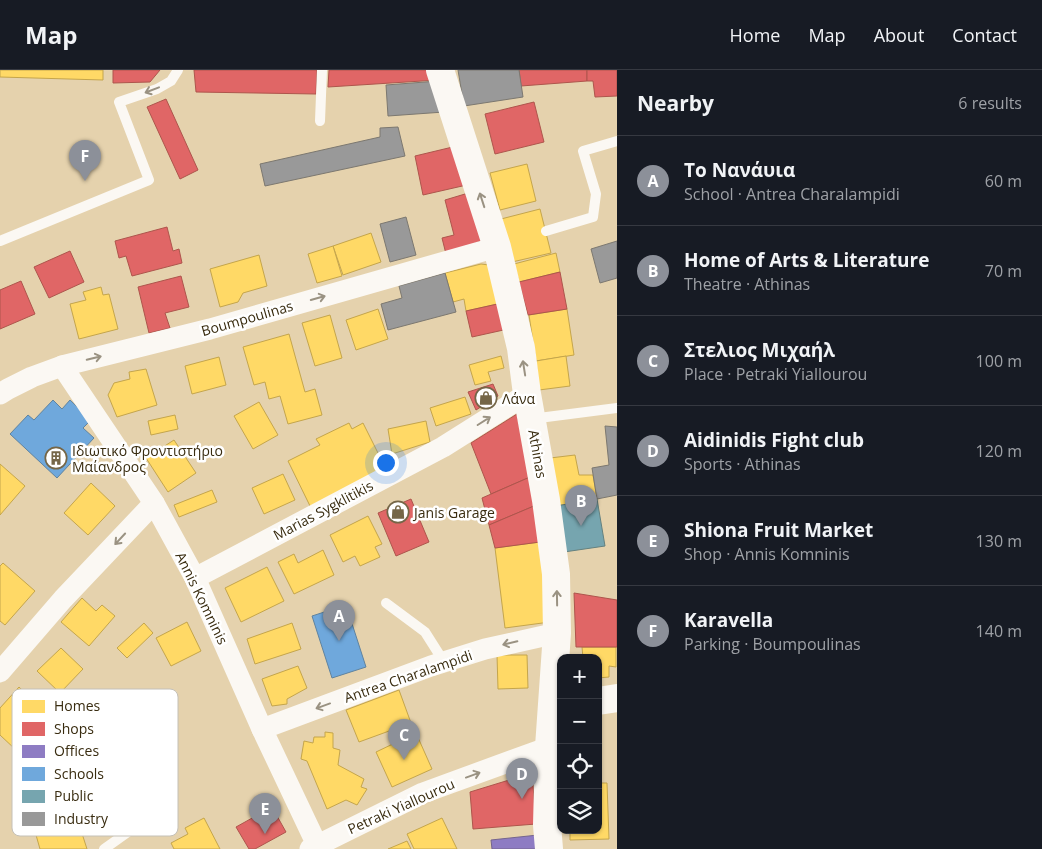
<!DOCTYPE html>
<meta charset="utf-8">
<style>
:root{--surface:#171b24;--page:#242831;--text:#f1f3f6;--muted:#9ea1a6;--line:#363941;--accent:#8c9099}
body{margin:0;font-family:"Open Sans",sans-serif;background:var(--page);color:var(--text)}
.controls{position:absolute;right:15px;bottom:15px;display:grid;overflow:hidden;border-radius:10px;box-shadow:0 1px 4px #0004}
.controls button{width:45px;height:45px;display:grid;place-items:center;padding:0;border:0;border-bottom:1px solid var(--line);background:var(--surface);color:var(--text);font:25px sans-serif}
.you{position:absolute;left:385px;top:392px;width:18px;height:18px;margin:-12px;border:4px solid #fff;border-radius:50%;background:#1a73e8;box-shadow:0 0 0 8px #1a73e833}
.badge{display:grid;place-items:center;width:32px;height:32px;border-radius:50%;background:var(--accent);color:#fff;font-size:16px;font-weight:700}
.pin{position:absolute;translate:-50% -41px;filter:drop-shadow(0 1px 2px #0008)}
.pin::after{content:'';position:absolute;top:26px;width:18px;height:15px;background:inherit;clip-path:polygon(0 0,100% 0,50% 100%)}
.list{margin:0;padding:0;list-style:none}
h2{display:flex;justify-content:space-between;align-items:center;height:65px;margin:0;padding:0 20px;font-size:21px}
h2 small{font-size:16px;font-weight:400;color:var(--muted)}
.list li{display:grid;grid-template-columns:32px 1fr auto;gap:15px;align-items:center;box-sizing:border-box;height:90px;padding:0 20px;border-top:1px solid var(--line)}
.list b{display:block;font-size:19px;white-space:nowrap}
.list p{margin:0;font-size:16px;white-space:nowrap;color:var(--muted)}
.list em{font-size:16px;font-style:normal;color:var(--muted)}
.icon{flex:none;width:28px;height:28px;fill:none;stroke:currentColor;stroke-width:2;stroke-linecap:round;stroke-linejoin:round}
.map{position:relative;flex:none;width:617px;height:779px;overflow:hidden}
header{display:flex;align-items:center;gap:30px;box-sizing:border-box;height:70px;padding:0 25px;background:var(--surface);border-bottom:1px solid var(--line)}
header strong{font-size:24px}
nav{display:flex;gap:28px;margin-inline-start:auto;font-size:18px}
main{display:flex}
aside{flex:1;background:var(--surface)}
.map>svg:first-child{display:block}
.homes{fill:#ffd966;stroke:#c4a54c}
.shops{fill:#e06666;stroke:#ae554c}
.offices{fill:#8e7cc3;stroke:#74648d}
.schools{fill:#6fa8dc;stroke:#5f839f}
.public{fill:#76a5af;stroke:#64817f}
.industry{fill:#999;stroke:#7c7870}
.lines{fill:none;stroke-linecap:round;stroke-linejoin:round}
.lane{stroke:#fbf8f3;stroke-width:10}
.street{stroke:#fbf8f3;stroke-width:21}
.secondary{stroke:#fbf8f3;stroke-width:28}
.oneway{stroke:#9a9282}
.labels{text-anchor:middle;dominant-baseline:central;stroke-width:5;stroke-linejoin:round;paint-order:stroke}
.street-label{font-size:14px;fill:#392c10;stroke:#fff}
.poi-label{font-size:14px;fill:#392c10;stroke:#fff;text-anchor:start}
.key{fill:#fff;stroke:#c4c0b7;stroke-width:1}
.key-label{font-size:14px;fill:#392c10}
</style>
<header>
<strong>Map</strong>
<nav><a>Home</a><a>Map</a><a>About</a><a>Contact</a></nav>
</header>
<main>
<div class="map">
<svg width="617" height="779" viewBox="0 0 617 779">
<rect width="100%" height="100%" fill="#e5d2ad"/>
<g class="homes">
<polygon points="0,0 103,0 103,10 0,7"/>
<polygon points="527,94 536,131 500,140 490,103"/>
<polygon points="540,139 551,183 512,192 501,149"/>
<polygon points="371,163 381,192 343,205 333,176"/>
<polygon points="333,176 342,206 317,213 308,184"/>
<polygon points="556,183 560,202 519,212 514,194"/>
<polygon points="259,185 267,216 243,223 238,232 220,237 210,199"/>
<polygon points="481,194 489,195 502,233 466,241 464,229 453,232 445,203"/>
<polygon points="101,217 103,225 109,224 118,259 79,269 70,234 86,230 83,222"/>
<polygon points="378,239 388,269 356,280 346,250"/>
<polygon points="567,239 574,285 536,291 529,245"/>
<polygon points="330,245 342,288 315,296 302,253"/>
<polygon points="289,264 305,322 315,319 322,345 288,354 280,326 269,329 265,312 254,315 243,277"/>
<polygon points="501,286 504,298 488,302 491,311 475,315 469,295"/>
<polygon points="566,286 570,316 539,320 536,291"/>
<polygon points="219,287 226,315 192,324 185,296"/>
<polygon points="146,299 157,335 117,347 108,325 114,313 130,309 129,302"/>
<polygon points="465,327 471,344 436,356 430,338"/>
<polygon points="259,332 278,365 253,379 234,346"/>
<polygon points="175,345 178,359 151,365 148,351"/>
<polygon points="426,351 430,372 392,384 388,359"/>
<polygon points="349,353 352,359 363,353 387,401 311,438 288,391 320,375 316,369"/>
<polygon points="174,370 196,403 168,422 146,388"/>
<polygon points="575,385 579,405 593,405 597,429 556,436 550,388"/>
<polygon points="0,394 25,416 0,445"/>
<polygon points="283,404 295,430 264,444 252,418"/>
<polygon points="91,413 115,436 88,465 64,443"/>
<polygon points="212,420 217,432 179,447 174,435"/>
<polygon points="368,446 382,474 375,477 380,487 360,496 355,486 343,492 330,465"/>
<polygon points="540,472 550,552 505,558 495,478"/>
<polygon points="323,480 334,505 294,524 278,492 294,484 298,493"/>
<polygon points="3,493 35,521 5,555 0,551 0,496"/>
<polygon points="267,497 284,531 241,552 225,518"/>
<polygon points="82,528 96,541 102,535 115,546 89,576 61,552"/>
<polygon points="187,552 201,581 171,596 156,568"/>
<polygon points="144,553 153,563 127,588 117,578"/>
<polygon points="292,553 301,579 255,594 247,569"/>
<polygon points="582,577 616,577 616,597 609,596 609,607 598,608 598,588 583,588"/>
<polygon points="61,578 83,599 60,623 37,601"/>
<polygon points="497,585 527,585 528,618 498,619"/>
<polygon points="298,596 307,618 287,629 287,634 272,636 262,609"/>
<polygon points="19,617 48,645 16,680 0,665 0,638"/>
<polygon points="399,620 411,653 359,672 346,640"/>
<polygon points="325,662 333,663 333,678 340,680 338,695 364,709 361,717 367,719 357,735 346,730 327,739 307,691 301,689 304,671 313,673 314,667 325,667"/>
<polygon points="416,663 432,699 392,717 376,682"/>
<polygon points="598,713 607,713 609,769 570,770 570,760 598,760"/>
<polygon points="204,748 220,779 174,779 171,773 188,764 185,758"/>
<polygon points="442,748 457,779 414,779 407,764"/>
<polygon points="78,751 87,779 40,779 36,765"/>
<polygon points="407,771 411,779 388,779"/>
</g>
<g class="shops">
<polygon points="113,0 160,0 150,12 113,13"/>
<polygon points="194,0 317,0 316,24 196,22"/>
<polygon points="329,0 435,0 438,10 328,17"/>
<polygon points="519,0 587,0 587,11 521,16"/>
<polygon points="587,0 617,0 617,26 595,27 593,11 587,11"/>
<polygon points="166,29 198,100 180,109 147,37"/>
<polygon points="534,32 544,72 495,84 485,44"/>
<polygon points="461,75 471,114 423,125 415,86"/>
<polygon points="475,121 484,170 446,184 442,168 454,165 445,130"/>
<polygon points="167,157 173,181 179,179 182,193 132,206 126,186 119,188 115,171"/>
<polygon points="70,181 84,212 49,228 34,197"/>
<polygon points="560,202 567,239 528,245 519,212"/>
<polygon points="181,206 189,237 165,243 170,258 149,263 138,217"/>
<polygon points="21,211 35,244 0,259 0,220"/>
<polygon points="502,233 508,259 472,267 466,241"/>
<polygon points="493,314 498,326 476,340 468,322"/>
<polygon points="517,344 530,407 491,424 471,373"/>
<polygon points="530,407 534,436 489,455 482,428"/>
<polygon points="411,429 429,472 396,486 378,443"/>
<polygon points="534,436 540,472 495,478 489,455"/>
<polygon points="574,523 617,530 617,577 576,577"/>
<polygon points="598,644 601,644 599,691 598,691"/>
<polygon points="532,703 536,754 473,759 470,722"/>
<polygon points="272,737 286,762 255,779 249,779 236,757"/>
</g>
<polygon class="offices" points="538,765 539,779 492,779 491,770"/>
<g class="schools">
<polygon points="53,330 62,339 70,330 91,350 83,358 94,368 57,408 10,364 28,345 34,350"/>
<polygon points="346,535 366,597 332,608 312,546"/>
</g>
<polygon class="public" points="597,429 605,476 564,482 556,436"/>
<g class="industry">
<polygon points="458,0 519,0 523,27 464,36"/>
<polygon points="438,11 444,42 388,46 386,15"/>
<polygon points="398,57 405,86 265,116 260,94 380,67 380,58"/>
<polygon points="406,147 416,185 390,192 380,154"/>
<polygon points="617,171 617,208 600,213 591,179"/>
<polygon points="445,203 456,242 388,260 381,234 402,228 399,216"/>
<polygon points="605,356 617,357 617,425 597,429 592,398 609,395"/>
</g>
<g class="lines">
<g class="lane">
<polyline points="320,51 322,0"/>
<polyline points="546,161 593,147 596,124 583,81 617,71"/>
<polyline points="0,171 149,110 119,32 157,19 171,11 178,0"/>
<polyline points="531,349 617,338"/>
<polyline points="386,533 425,562 444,592"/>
<polyline points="104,779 128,762 127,749"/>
</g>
<g class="street">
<polyline points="62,296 154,433 195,508 262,659 317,775"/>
<polyline points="0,324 8,319 32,307 62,296 210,259 497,177"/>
<polyline points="195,508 443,377 527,324"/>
<polyline points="0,602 63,529 154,433"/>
<polyline points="262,659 431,596 485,579 557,563"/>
<polyline points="310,779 423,723 549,677"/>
</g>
<g class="secondary">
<polyline points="440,0 497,177 521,278 527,324 546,430 556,504 557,563 549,677 547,755 549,779"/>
<polyline points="598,631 617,628"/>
</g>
</g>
<defs><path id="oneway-shaft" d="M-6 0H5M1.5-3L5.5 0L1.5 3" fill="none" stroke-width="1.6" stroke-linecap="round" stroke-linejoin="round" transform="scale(1.25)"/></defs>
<g class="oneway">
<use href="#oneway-shaft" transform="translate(152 20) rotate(159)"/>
<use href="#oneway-shaft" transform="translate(482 130) rotate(-108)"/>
<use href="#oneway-shaft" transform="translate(318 228) rotate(-16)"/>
<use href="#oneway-shaft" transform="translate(94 288) rotate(-14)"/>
<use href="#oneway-shaft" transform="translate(524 298) rotate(-99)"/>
<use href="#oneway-shaft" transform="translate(484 351) rotate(-32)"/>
<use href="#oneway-shaft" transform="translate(120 469) rotate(133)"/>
<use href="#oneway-shaft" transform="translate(557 528) rotate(-91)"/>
<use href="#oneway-shaft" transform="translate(510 573) rotate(167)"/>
<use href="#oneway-shaft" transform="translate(323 636) rotate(160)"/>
<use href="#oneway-shaft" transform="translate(473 705) rotate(-20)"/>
</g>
<defs>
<g id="shop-ring" transform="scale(1.125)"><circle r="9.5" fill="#fff" stroke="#756647" stroke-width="1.5"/><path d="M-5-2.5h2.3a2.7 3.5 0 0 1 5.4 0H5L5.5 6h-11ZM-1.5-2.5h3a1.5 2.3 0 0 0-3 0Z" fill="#756647"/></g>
<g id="building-ring" transform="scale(1.125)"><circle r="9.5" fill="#fff" stroke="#756647" stroke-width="1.5"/><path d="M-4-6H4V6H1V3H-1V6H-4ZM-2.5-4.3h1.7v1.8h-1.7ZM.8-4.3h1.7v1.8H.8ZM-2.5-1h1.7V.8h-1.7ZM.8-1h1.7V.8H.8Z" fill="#756647"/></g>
</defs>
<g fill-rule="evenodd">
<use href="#shop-ring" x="486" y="328"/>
<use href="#building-ring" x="56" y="388"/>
<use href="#shop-ring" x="398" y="442"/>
</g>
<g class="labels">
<g class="street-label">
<text transform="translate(247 248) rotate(-16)">Boumpoulinas</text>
<text transform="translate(538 384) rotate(80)">Athinas</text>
<text transform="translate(323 440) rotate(-28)">Marias Sygklitikis</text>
<text transform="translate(202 528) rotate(64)">Annis Komninis</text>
<text transform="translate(408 606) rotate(-19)">Antrea Charalampidi</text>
<text transform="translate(401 736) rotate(-24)">Petraki Yiallourou</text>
</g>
<g class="poi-label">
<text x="502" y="328">Λάνα</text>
<text x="72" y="380">Ιδιωτικό Φροντιστήριο<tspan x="72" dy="16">Μαίανδρος</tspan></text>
<text x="414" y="442">Janis Garage</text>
</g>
</g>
<rect x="12" y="619" width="166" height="147" rx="8" class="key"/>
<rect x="22" y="630" width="23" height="13" fill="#ffd966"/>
<rect x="22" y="652" width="23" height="14" fill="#e06666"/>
<rect x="22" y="675" width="23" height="13" fill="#8e7cc3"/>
<rect x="22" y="697" width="23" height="14" fill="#6fa8dc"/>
<rect x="22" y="720" width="23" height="13" fill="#76a5af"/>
<rect x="22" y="742" width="23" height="14" fill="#999"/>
<g class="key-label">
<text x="54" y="641">Homes</text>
<text x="54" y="664">Shops</text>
<text x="54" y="686">Offices</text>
<text x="54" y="709">Schools</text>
<text x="54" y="731">Public</text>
<text x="54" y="754">Industry</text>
</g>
</svg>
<div class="controls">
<button>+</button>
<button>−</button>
<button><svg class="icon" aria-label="locate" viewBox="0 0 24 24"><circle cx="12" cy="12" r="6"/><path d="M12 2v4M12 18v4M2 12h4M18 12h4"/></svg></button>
<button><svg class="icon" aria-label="layers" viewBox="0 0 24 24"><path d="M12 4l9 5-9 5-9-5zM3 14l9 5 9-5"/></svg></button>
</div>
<div class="you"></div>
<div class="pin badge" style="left:339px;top:571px">A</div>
<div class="pin badge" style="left:581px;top:456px">B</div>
<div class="pin badge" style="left:404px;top:690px">C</div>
<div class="pin badge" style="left:522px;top:729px">D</div>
<div class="pin badge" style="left:265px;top:764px">E</div>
<div class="pin badge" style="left:85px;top:111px">F</div>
</div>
<aside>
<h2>Nearby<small>6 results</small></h2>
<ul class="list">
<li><span class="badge">A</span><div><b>Το Νανάυια</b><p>School · Antrea Charalampidi</p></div><em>60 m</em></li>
<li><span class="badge">B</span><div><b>Home of Arts &amp; Literature</b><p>Theatre · Athinas</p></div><em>70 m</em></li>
<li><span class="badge">C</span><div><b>Στελιος Μιχαήλ</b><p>Place · Petraki Yiallourou</p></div><em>100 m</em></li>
<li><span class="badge">D</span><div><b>Aidinidis Fight club</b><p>Sports · Athinas</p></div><em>120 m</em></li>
<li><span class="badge">E</span><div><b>Shiona Fruit Market</b><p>Shop · Annis Komninis</p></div><em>130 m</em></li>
<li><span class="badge">F</span><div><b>Karavella</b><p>Parking · Boumpoulinas</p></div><em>140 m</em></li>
</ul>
</aside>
</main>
